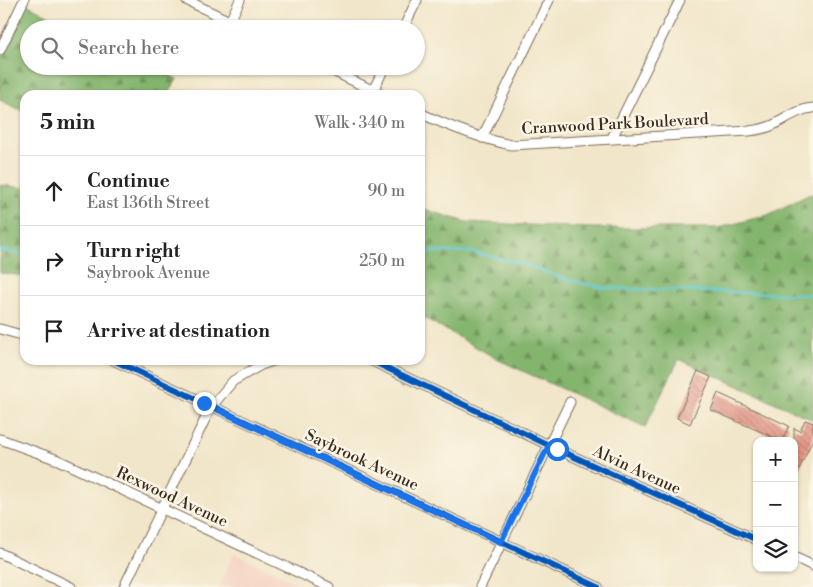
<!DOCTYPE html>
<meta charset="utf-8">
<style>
:root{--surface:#fff;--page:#f2f2f2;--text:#222;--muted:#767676;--line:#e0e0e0}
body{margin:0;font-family:"Libre Bodoni",serif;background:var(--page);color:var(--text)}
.controls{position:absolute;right:15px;bottom:15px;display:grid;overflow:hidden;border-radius:10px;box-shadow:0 1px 4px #0004}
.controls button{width:45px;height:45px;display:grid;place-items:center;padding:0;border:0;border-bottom:1px solid var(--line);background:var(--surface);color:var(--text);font:25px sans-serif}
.stop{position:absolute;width:15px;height:15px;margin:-11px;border:4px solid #1a73e8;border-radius:50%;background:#fff}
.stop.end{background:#1a73e8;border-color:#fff;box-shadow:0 1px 5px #0008}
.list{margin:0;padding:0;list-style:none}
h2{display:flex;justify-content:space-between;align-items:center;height:65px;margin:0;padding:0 20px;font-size:21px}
h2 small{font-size:16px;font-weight:400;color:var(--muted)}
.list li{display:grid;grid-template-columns:32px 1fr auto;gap:15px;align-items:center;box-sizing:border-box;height:70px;padding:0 20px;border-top:1px solid var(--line)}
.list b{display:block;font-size:19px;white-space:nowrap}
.list p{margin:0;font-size:16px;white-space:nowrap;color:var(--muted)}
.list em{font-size:16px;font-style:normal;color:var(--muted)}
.icon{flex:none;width:28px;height:28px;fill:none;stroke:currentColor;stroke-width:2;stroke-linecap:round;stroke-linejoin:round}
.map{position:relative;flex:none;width:813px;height:587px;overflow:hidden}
.search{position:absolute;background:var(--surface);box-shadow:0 1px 4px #0004;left:20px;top:20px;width:405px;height:55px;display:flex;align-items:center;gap:12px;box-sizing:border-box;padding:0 18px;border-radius:28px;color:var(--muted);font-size:19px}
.panel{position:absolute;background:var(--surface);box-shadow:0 1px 4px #0004;left:20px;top:90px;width:405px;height:275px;border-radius:15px}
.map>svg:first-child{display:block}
.built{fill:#f5d3c2}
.forest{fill:url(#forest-firs);stroke:#607046}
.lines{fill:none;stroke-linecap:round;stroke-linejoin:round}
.stream{stroke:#5cc9d0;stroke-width:2.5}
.building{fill:url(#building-back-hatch)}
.minor-casing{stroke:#7b6c5a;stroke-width:11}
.minor{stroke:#fff;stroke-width:9}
.cycleway-casing{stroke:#fcf5e5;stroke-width:9}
.cycleway{stroke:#0057b8;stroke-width:6}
.route{stroke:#1a73e8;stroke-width:6}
.labels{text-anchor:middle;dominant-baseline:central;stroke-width:5;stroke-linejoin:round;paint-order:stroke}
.street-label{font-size:16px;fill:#3b2a1e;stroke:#fcf5e5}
</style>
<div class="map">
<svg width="813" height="587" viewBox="0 0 813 587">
<defs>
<pattern id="forest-firs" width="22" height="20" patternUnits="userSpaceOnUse" patternTransform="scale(1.25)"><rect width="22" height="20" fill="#84b56e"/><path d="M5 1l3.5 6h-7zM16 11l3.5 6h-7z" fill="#6d935a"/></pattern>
<pattern id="building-back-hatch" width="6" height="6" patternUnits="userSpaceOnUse" patternTransform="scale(1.25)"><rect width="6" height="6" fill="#e49787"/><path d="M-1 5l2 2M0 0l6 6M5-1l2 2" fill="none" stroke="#ba7b6e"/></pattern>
</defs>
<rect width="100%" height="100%" fill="#fcf5e5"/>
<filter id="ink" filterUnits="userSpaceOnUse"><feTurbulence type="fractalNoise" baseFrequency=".02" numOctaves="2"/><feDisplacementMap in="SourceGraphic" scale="10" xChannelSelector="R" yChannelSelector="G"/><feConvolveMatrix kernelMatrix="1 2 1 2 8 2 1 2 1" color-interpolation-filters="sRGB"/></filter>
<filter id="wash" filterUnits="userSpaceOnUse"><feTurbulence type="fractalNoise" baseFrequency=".0096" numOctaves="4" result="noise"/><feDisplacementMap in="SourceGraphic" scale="20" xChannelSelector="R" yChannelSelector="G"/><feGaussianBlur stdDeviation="1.12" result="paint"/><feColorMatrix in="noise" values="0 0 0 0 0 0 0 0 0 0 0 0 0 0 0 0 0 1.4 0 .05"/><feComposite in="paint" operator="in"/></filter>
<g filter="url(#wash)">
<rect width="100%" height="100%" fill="#f1e6c9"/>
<polygon class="built" points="234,553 304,587 219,587"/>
<g class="forest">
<polygon points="23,2 74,29 29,29 29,66 150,66 177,79 168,95 25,95 25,112 0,100 0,50"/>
<polygon points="0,185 25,188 25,276 0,273"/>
<polygon points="813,194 813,420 679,359 645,427 501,361 428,320 420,317 420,208 466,222 592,228 718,228 768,215 808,195"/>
</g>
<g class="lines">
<g class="stream">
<polyline points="0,250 25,254"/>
<polyline points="420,252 472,252 520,263 565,279 604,288 813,295"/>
</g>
</g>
<g id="blocks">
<g class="building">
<polygon points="698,371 711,377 690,424 677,418"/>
<polygon points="718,393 789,426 782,441 711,410"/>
<polygon points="805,420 813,423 813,439 794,480 794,428 800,431"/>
</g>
</g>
</g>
<g filter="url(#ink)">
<use href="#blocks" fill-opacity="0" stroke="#7b6c5a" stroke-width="1"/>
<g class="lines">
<g class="minor-casing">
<g id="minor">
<polyline points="186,0 246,29"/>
<polyline points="230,21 240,0"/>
<polyline points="403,29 417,0"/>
<polyline points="0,50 24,0"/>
<polyline points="323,66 382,95"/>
<polyline points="373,91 385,66"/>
<path d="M420 113C450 127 479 138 511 145L749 131C757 130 765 129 773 125 786 119 798 109 813 108"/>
<polyline points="482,138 549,0"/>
<polyline points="612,138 680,0"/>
<polyline points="0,329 25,336"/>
<polyline points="113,360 598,587"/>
<polyline points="370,360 557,449 757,540"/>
<polyline points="0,439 58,460 329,587"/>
<polyline points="0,553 71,587"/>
<polyline points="794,557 813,566"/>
<polyline points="124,587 211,407 233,381 261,365 276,360"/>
<polyline points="480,587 570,402"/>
</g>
</g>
<use href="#minor" class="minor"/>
<g class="cycleway-casing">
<g id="cycleway">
<polyline points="113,360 598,587"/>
<polyline points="370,360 557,449 757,540"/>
</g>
</g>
<use href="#cycleway" class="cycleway"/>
</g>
</g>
<g class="lines" filter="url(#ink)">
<polyline class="route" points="204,403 501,542 549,445 557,449"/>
</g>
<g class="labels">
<g class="street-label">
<text transform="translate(615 124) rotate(-3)">Cranwood Park Boulevard</text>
<text transform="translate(362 460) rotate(25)">Saybrook Avenue</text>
<text transform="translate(637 470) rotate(25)">Alvin Avenue</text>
<text transform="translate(172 497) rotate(25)">Rexwood Avenue</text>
</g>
</g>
</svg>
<div class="controls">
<button>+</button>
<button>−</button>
<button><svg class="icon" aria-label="layers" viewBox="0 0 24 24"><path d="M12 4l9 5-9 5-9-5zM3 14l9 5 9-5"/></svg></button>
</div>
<div class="stop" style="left:557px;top:449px"></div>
<div class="stop end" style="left:204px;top:403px"></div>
<div class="search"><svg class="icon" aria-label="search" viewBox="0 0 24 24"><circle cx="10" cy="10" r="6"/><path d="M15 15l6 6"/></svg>Search here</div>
<section class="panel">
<h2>5 min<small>Walk · 340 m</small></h2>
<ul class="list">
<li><svg class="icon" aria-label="ahead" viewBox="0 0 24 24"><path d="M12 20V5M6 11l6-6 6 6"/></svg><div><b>Continue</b><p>East 136th Street</p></div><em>90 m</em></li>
<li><svg class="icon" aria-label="right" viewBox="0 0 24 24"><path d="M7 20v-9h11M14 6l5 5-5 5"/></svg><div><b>Turn right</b><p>Saybrook Avenue</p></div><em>250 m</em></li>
<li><svg class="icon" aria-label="arrive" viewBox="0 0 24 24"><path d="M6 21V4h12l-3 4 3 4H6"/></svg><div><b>Arrive at destination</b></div></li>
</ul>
</section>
</div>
